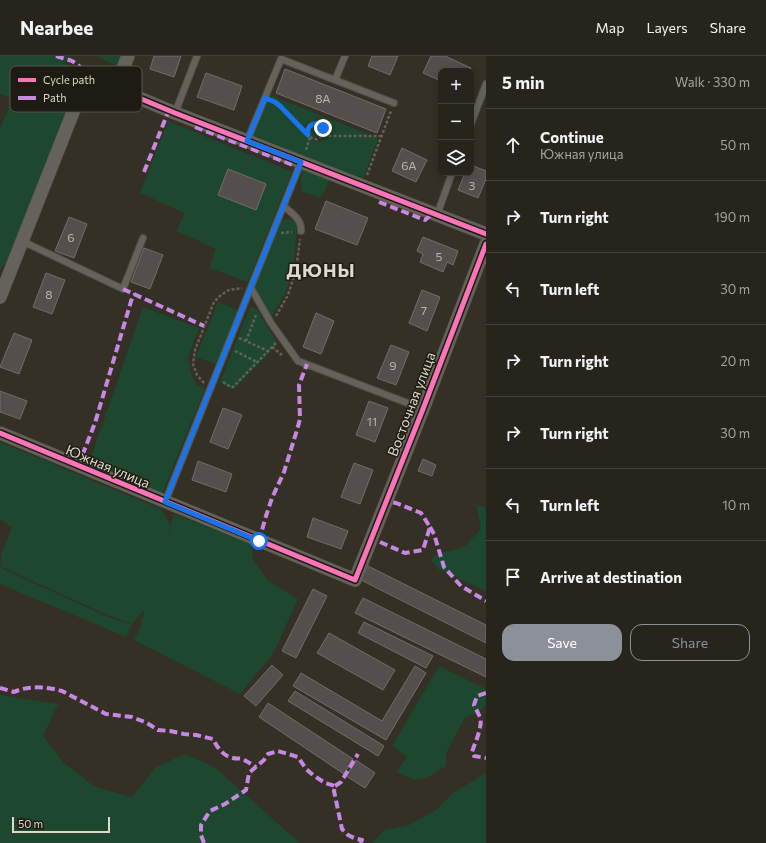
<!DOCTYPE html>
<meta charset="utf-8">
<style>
:root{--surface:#27241c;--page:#333029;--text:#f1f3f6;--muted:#a4a4a3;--line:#43413b;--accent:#8c9099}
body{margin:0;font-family:Commissioner,sans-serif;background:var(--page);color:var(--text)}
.controls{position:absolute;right:12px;top:12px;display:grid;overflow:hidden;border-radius:8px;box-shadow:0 2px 10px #0003}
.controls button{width:36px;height:36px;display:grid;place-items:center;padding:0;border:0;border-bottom:1px solid var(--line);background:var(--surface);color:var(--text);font:20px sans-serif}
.scale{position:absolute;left:12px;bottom:10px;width:98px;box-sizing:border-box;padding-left:4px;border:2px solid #ddd9cd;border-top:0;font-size:11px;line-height:14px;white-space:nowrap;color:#ddd9cd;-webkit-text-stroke:3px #1e1c12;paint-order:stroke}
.stop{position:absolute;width:12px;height:12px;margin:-9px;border:3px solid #1a73e8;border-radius:50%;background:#fff}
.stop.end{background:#1a73e8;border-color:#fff;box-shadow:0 1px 4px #0008}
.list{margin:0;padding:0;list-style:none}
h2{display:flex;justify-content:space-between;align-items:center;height:52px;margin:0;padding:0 16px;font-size:17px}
h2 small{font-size:13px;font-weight:400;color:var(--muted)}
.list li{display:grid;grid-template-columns:26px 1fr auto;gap:12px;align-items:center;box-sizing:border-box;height:72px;padding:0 16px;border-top:1px solid var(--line)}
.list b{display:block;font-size:15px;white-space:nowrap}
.list p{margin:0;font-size:13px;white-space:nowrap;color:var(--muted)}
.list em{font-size:13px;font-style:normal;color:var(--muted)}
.actions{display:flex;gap:8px;padding:12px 16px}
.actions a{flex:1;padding:9px 0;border:1px solid var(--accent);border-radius:12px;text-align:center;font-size:14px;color:var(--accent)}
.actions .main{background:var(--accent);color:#fff}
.icon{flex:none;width:22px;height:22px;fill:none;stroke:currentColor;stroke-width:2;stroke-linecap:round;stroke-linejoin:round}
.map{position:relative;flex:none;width:486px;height:787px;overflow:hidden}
header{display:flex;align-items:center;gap:24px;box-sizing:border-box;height:56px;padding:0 20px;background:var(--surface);border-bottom:1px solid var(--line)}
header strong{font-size:19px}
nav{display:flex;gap:22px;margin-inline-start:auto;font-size:14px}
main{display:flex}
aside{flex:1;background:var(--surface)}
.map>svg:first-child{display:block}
.green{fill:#1d472f;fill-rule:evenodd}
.building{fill:#544e4c;stroke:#726c6a}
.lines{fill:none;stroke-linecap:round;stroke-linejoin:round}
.service-casing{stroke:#514e44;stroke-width:8}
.minor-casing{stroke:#514e44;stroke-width:14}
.path{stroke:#626057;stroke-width:2.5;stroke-dasharray:3 2;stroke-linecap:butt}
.service{stroke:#64625a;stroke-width:6}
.minor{stroke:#64625a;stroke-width:13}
.quiet{stroke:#c787e3;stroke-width:4;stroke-dasharray:8 4;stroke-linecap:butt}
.cycleway-casing{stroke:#1e1c12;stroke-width:8}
.cycleway{stroke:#fb73b8;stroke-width:5}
.route{stroke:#1a73e8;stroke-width:5}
.labels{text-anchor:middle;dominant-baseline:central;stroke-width:3;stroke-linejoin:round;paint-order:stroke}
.number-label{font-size:12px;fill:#bbb6ad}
.street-label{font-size:14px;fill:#ddd9cd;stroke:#1e1c12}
.district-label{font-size:18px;font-weight:bold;letter-spacing:1px;fill:#ddd9cd;stroke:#1e1c12}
.key{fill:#1e1c12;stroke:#57554a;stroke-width:1}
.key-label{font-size:11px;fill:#ddd9cd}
</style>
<header>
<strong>Nearbee</strong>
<nav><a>Map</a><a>Layers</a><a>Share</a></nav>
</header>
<main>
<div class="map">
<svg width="486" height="787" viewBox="0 0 486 787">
<rect width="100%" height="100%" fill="#343025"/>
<g class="green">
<polygon points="0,0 68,0 65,8 74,12 88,27 9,204 0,213 0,74 12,42 0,38"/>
<polygon points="97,0 123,0 119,11"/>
<path d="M270 39 378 82 362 126 252 83ZM314 65C323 65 332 76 323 83 321 85 319 85 317 86 315 85 312 85 310 83 309 82 307 80 306 79 302 71 306 67 314 65Z"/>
<polygon points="168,65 292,116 248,226 209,212 216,193 177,175 184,157 140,137"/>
<circle cx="315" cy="76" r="6"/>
<path d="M303 111 330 121 325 135 319 142 314 139 302 136C300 128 301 120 303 111Z"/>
<path d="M285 163C292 162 296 166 297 173L293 213 285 238 272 260H270L254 232 279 168Z"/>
<polygon points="218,246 238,254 216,308 196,301"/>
<polygon points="143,251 199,272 190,296 188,304 192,320 197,329 205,333 162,438 89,407"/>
<polygon points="250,251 257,253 278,288 234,333 231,333 220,326"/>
<polygon points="0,386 161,453 170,469 166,484 174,458 251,488 253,503 267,524 298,543 273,598 240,638 134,584 140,571 145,553 132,568 105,558 2,511 1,499 12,471 0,463"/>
<polygon points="476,448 486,452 486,535 438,513 435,508 431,505 434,500 440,496 452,495 466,489 481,473"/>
<polygon points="0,504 1,512 108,561 132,569 126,581 0,528"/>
<polygon points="439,610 486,633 486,648 481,654 464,663 446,697 446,710 427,722 414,724 397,716 407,701 392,690"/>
<polygon points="0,639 58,648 43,680 64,707 95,731 132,741 156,711 185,698 213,710 300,787 0,787"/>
<polygon points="486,717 486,787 373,787 384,774 409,769 436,754 453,737"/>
</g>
<g class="building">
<polygon points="154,0 181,0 174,21 150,13"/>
<polygon points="372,0 398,0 390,19 368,10"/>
<polygon points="431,0 445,0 471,12 469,15 441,15 441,25 423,17"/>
<polygon points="285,13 386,53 377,77 276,37"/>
<polygon points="206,17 242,30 234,54 197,41"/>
<polygon points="402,92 427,104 416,126 392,115"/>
<polygon points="471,109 486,115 486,123 478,142 458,134 465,117 471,117"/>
<polygon points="228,113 266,128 256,154 218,139"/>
<polygon points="326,145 368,162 357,189 315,173"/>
<polygon points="69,161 87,168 74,202 55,195"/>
<polygon points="423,181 458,195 453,209 447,206 443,216 420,206 423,198 417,195"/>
<polygon points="144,192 163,199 150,233 131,226"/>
<polygon points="46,217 65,224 52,258 33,251"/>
<polygon points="422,234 440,241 427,275 409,267"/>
<polygon points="316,257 334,265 321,298 303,291"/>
<polygon points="14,277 32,284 19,318 0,311"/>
<polygon points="391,289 409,296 396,329 377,322"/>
<polygon points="0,335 27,345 20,363 0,356"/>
<polygon points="369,345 388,352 375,386 356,379"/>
<polygon points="223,352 242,359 228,393 210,386"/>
<polygon points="423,403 436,409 432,420 418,415"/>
<polygon points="198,405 232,418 226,436 192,424"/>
<polygon points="354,407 373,414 360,448 341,441"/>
<polygon points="313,462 348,475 341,493 307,481"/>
<polygon points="368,510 486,569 486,587 361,524"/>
<polygon points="313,533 327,540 296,602 282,595"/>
<polygon points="363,542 486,603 486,621 355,557"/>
<polygon points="364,566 433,600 426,612 358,577"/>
<polygon points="329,577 395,614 383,634 317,597"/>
<polygon points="272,609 283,619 256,650 244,640"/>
<polygon points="415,610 426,617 386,684 293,630 301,617 382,665"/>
<polygon points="295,635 384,690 378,700 288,645"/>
<polygon points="268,647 353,703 344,718 259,661"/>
<polygon points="356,704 375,717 365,732 346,720"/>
</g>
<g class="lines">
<g class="service-casing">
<g id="service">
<polyline points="335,24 394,47"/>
<polyline points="175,57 197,0"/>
<polyline points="471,68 486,28"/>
<polyline points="247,85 281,3 335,24 345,0"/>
<path d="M284 150C292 158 302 163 301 175"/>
<polyline points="437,159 452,117"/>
<polyline points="22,185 123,233 143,182"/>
<polyline points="251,232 271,267 298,305 423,353"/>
<polyline points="165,446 301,106"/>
</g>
</g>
<g class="minor-casing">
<g id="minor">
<polyline points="115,32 175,57 486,178"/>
<polyline points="0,241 79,41 91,30 104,30 115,32 128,0"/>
<polyline points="0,377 355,524 423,353 486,188"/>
</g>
</g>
<g class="path">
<polyline points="272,45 279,50 308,79"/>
<path d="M322 80C329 70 317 65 309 71 306 80 314 88 322 80H381"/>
<polyline points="306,94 310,81"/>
<polyline points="367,119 391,55"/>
<polyline points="281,177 292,176"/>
<polyline points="276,260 288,239 296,214 300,183"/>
<polyline points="239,282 268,295"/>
<polyline points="246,285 256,259"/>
<polyline points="272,291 282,299"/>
<polyline points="235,295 257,306"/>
<polyline points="223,326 231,331 233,331 275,288 274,287"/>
<polyline points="204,327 197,319 193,308 195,294 214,246 221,239 229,234 242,232"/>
</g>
<use href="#service" class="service"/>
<use href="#minor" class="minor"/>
<g class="quiet">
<path d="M56 0C61 2 67 3 72 5 82 11 91 22 99 30"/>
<polyline points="195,71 293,109"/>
<polyline points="144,116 169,54"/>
<polyline points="379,146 425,164 433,157"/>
<polyline points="123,233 204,270"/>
<polyline points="78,410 95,367 132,242 135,238"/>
<polyline points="430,471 434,478 444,511 461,530 486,545"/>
<polyline points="259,485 266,460 272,442 284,416 297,374 300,363 299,329 307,308"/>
<polyline points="380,486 405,497 423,494 430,471 421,457 396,447 386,445"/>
<path d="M0 632 14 636C29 629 47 631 62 635L106 658 132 661 147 667 158 674 170 675 184 678 196 679 213 683C217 691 223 700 233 702 236 703 239 702 242 703 247 705 251 708 256 711"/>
<path d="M486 637 477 640 474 649C476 653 478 657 480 661 483 671 475 686 472 696L474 700 486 702"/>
<polyline points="335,730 341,726 358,698"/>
<polyline points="204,787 201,779 201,769 210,755 225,748 246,734 249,717 264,704 268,698 278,695 298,701 306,713 313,719 325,727 335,730 334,735 342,773 348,779 354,782 362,784 360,787"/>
</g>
<g class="cycleway-casing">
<g id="cycleway">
<polyline points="115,32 175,57 486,178"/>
<polyline points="0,377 355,524 423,353 486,188"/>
</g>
</g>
<use href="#cycleway" class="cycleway"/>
</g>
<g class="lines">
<path class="route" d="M259 485 165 446 301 106 247 85 265 42 275 46 280 50 308 79C306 68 317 64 323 72"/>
</g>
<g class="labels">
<g class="number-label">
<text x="323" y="42">8А</text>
<text x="409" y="109">6А</text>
<text x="472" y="129">3</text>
<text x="71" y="181">6</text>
<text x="439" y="200">5</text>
<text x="49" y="238">8</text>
<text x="424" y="254">7</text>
<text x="393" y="309">9</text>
<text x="372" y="365">11</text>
</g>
<g class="street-label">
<text transform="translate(411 348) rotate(-69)">Восточная улица</text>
<text transform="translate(108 410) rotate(23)">Южная улица</text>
</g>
<g class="district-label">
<text x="321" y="214">ДЮНЫ</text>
</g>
</g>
<rect x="10" y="10" width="132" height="46" rx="6" class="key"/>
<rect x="18" y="22" width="18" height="4" fill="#fb73b8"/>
<rect x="18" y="40" width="18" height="4" fill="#c787e3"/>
<g class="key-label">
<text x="43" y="28">Cycle path</text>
<text x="43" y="46">Path</text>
</g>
</svg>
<div class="controls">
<button>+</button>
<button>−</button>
<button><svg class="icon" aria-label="layers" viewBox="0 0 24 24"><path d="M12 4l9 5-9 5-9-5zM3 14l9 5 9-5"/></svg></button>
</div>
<div class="scale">50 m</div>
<div class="stop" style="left:259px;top:485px"></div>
<div class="stop end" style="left:323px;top:72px"></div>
</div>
<aside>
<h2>5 min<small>Walk · 330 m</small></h2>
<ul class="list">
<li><svg class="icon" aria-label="ahead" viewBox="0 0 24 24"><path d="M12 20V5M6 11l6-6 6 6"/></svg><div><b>Continue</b><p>Южная улица</p></div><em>50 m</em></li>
<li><svg class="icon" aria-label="right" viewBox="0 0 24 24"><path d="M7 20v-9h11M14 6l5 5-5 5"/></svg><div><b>Turn right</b></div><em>190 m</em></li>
<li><svg class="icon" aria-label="left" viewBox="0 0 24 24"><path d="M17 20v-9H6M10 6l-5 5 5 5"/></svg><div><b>Turn left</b></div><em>30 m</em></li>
<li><svg class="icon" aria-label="right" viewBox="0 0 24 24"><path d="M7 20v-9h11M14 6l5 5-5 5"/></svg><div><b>Turn right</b></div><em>20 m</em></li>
<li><svg class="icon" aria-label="right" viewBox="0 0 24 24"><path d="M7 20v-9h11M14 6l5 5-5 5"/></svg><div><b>Turn right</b></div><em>30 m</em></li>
<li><svg class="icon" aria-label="left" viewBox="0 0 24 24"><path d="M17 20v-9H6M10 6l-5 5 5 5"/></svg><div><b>Turn left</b></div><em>10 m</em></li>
<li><svg class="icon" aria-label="arrive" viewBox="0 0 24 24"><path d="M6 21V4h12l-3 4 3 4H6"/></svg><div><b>Arrive at destination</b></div></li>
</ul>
<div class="actions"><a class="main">Save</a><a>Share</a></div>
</aside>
</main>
